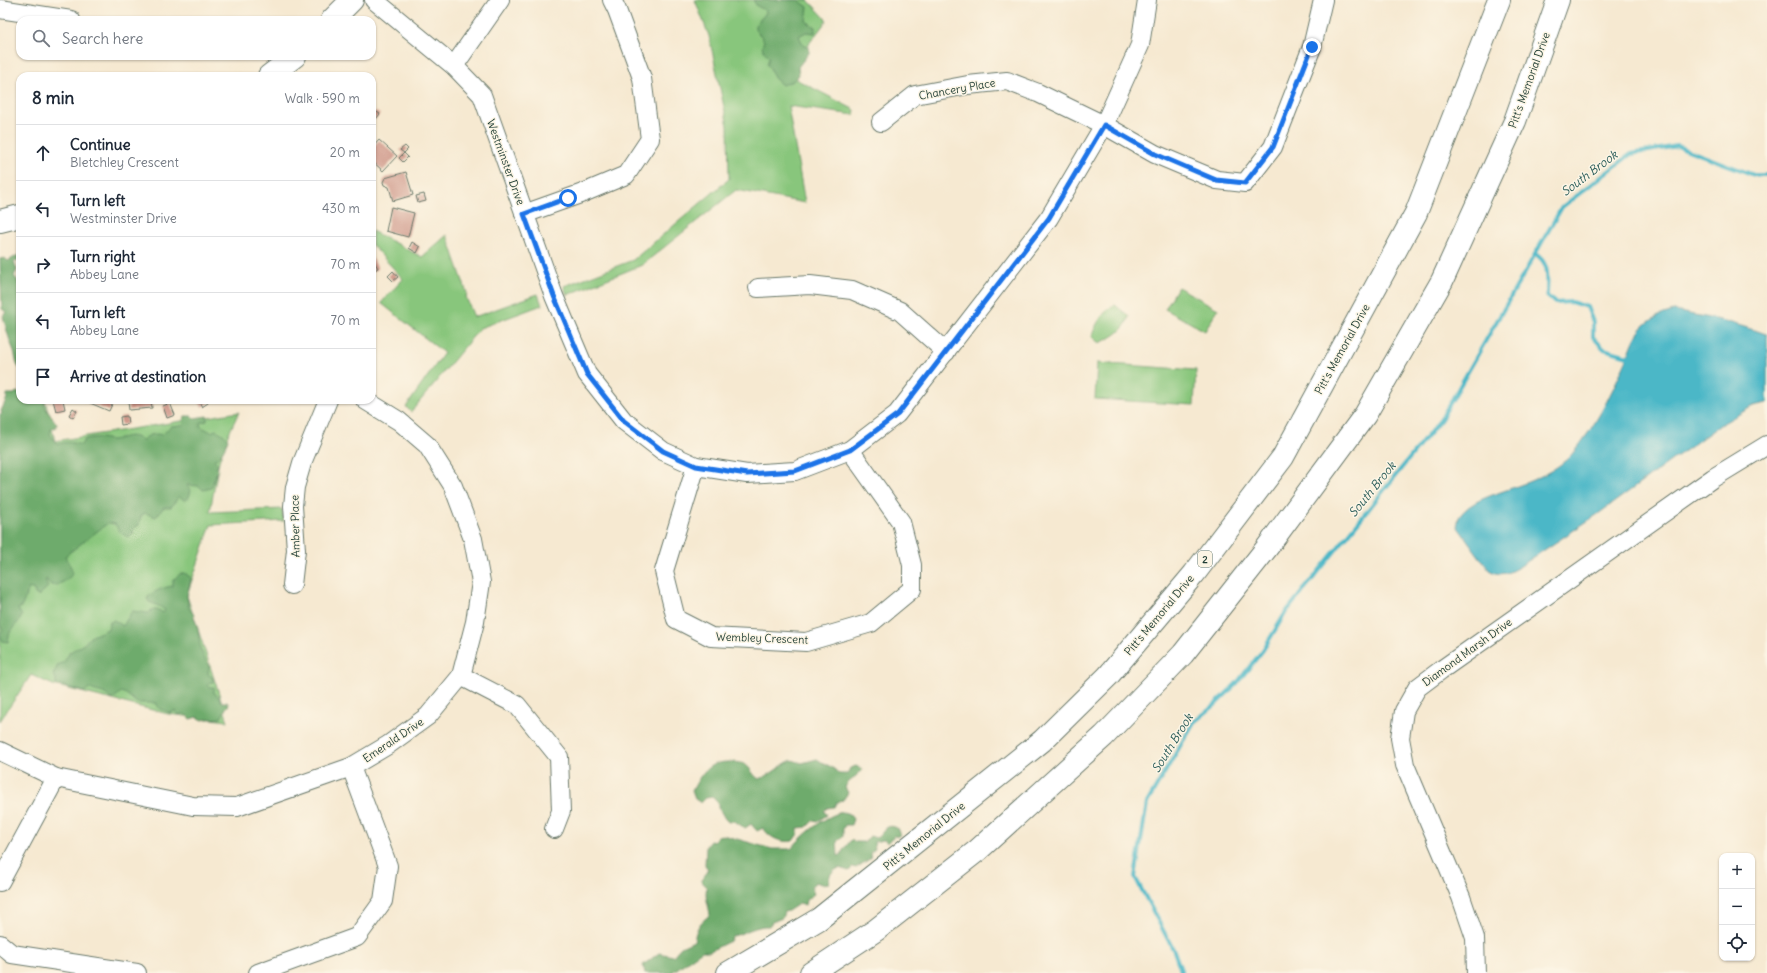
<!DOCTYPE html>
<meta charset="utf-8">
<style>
:root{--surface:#fff;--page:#f6f6f7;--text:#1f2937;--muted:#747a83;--line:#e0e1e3}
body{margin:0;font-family:Delius,sans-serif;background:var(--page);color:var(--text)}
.controls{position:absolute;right:12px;bottom:12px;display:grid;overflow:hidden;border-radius:8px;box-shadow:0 1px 3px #0004}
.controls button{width:36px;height:36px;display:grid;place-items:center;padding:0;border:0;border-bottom:1px solid var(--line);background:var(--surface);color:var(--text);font:20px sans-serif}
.stop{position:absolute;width:12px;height:12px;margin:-9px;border:3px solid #1a73e8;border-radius:50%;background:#fff}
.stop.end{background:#1a73e8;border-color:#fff;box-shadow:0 1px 4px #0008}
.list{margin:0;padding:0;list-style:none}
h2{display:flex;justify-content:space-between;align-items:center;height:52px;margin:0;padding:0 16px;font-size:17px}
h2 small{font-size:13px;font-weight:400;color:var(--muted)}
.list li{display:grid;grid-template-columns:26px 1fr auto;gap:12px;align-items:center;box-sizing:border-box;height:56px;padding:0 16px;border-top:1px solid var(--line)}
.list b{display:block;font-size:15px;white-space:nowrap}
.list p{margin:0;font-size:13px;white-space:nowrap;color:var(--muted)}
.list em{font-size:13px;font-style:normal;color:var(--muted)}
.icon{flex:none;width:22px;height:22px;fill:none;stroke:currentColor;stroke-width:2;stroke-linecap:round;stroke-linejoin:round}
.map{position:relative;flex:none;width:1767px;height:973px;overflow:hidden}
.search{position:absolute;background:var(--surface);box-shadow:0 1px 3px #0004;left:16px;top:16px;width:360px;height:44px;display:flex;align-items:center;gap:10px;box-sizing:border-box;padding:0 14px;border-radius:12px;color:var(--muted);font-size:15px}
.panel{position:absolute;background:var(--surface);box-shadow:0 1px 3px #0004;left:16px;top:72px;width:360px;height:332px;border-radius:12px}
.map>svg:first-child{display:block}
.green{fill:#88c67c;stroke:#548258}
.forest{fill:#6eab6c;stroke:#467450}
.water{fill:#4bb7c7;stroke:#357a7e}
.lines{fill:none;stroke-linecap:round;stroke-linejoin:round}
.stream{stroke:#4bb7c7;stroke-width:4}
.building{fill:#ce9587}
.minor-casing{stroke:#6a796b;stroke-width:20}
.major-casing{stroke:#6a796b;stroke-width:24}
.highway-casing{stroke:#6a796b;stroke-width:24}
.minor{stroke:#fff;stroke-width:18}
.major{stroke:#fff;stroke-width:22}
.highway{stroke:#fff;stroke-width:22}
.route{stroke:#1a73e8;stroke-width:5}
.labels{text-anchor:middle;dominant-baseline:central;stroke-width:3;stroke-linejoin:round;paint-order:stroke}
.shield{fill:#fcf5e5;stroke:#617469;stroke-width:1}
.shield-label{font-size:10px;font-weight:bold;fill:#1f3d34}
.street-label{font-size:11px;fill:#1f3d34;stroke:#fcf5e5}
.water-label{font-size:12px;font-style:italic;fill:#2a5c59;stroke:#fcf5e5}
</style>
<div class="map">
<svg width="1767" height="973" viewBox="0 0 1767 973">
<rect width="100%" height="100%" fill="#fcf5e5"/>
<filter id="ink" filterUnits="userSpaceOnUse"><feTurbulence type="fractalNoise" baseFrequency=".025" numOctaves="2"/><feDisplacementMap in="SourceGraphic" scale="8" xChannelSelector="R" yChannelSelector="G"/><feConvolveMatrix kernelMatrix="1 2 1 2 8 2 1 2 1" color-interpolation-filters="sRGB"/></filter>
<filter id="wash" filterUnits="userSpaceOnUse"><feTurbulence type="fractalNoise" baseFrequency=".012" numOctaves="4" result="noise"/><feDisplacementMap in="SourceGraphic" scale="16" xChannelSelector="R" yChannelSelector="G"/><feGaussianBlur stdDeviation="0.9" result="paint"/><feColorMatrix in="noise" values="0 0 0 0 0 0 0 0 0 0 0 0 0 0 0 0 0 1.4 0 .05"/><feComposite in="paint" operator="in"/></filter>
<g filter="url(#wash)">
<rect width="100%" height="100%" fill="#f6e9d1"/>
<g class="green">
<polygon points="695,0 808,0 827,20 786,74 855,110 854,115 788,106 805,203 736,190 642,265 567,295 564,286 633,260 729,179 728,126 709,36"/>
<polygon points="372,231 422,257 447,235 467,293 466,297 474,317 538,294 542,305 480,328 411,412 406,407 444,353 381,303 403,279 372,245"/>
<polygon points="1178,287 1218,309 1205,331 1165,309"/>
<path d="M1115 305 1129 316C1126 330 1112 338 1099 343L1092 337C1094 326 1104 310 1115 305Z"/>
<polygon points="1097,363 1196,370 1194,405 1095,399"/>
<polygon points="45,400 55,441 239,412 228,435 219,461 210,512 282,509 284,521 211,525 189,589 187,596 228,721 168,714 53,685 31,675 0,721 0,458"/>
</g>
<g class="forest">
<path d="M753 0H798L808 7 806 21 815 27V33L806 32 799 36 803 45 809 48V53L798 67 799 75 793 81 782 85 774 78 770 68 767 65 769 57C764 50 760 50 764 41L761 36 755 30V25L765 14 766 11 757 6Z"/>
<path d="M20 254V260L14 262 17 270 14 276 18 281 20 294V369C15 363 16 358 14 351 9 340 6 328 3 316L6 312 2 309 0 259 5 258 8 261Z"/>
<path d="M16 392 20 393V400H46L44 406 57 424 55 428 51 429 50 434 57 445C65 441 72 442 81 445L85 439C90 438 96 437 101 438 104 438 108 440 111 440 125 439 128 432 143 440 149 434 155 433 162 435L171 426 184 425 183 420 185 416H192L194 418 207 416V421L201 422 200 426 211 432 216 430 223 434 228 439C226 446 221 457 214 460L218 464 216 467 218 470C214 476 214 482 211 488L203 490 199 486 187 485 191 491 188 499 184 500 179 496 171 507H164L156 517 145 513 141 516 139 525 133 529 132 534 129 537C122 535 118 530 115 524L108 523 65 556C71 568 78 574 63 582 57 585 57 586 51 585L46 579V583L48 587 38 596 35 594 34 590 29 588 22 606 18 609 22 616C16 628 9 627 8 642L2 641 0 634 3 630 0 625V414H2L1 411 7 398V394H14Z"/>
<path d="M185 573 191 578 187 596 189 609 193 613 198 629 200 648 206 662 209 665 208 674 213 678V682L208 683 209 687H214V693L218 696 222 702H227L229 705 226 708 221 718C214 719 209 718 203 720L197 717 190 719 184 713 179 715 175 711 170 713 157 707V703H137L126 694 121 692 112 700C102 689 99 694 89 688L85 692 56 684V679L53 675 58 665 64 662 70 652 84 644 90 637 108 629 109 623 114 620 123 626 132 611 148 613 151 610H159L163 613 165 610 159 606 149 602 147 598C153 591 165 587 173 586V580L180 574Z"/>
<path d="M817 759C825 765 833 766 839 774H847L850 768 856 766 862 769C857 777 850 779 845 787L848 793 843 800 836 803 834 807 827 808 824 811 827 815 818 821 814 820 807 827 798 828V834L793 841C780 843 770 838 763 828L757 831 751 824 745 828 734 821 728 822C723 818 723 813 718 808V803L712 797 706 798 701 803 695 799 692 791C701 774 707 762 728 762 733 762 740 762 744 764 751 767 752 775 759 779 772 775 780 765 792 760L802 763Z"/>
<path d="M844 812 849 814 853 819 851 825H845L843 829V837L837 841 838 856 841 855 843 850 852 839 855 842H864L870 836 876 838C884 834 885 822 897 828L900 835 896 837 895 835 888 843 884 840 874 842 875 849 870 853 871 858 856 868 853 867 849 871 839 868C831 872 829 874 829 883L821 884 816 882 811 886 814 894 806 900 805 905 800 903 788 911 784 912 782 918 772 922 769 926C757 925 745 933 733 936L730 941 710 951H702L671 973H645L643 965 659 953 673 956 681 947 694 941C696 928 700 922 710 915 709 905 704 896 707 887L701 881 708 869 705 865 706 846 710 841 714 842 717 836 723 835 772 849H791C802 836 826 814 844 812Z"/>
</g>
<path class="water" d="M1674 311 1725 321 1767 334V403L1753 406 1720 425 1598 514 1519 567C1508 573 1501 577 1489 570L1457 526C1458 523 1458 520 1459 517 1470 500 1494 495 1512 488 1532 481 1557 471 1572 454 1596 426 1609 398 1624 365 1631 351 1633 336 1645 325 1654 317 1663 314 1674 311Z"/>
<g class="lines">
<g class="stream">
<path d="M1535 254C1551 263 1547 280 1547 296L1555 303 1571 302 1587 307 1593 322V337L1604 349 1628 356"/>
<polyline points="1182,973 1174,951 1135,877 1147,803 1194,722 1215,705 1237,683 1263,650 1286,612 1441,419 1562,207 1631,154 1677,146 1754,175 1767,175"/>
</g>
</g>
<g id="blocks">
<g class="building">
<polygon points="375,111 380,114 376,119 372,117"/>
<polygon points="379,140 397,156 383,171 372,161 372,148"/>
<polygon points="405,146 408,149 404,153 400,150"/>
<polygon points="404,153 408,157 403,162 399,158"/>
<polygon points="406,172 413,195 393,201 389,187 384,185 383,182 385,178"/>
<polygon points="424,194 426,201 418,203 416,196"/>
<polygon points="391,207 414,213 408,237 386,231"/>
<polygon points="412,242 420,247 417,253 409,248"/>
<polygon points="372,258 378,268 372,272"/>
<polygon points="393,271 398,277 393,281 388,276"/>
<polygon points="53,400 63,400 65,409 56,411"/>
<polygon points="83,400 114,400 109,411"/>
<polygon points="128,400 151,400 152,408 129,410"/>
<polygon points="198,400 206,400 208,403 202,407"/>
<polygon points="170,403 175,415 167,418 163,406"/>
<polygon points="73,408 77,411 73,418 69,415"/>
<polygon points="127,416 128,424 121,425 120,417"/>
</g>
</g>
</g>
<g filter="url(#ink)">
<use href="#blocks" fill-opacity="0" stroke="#6a796b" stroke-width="1"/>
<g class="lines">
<g class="minor-casing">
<g id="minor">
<polyline points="374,0 454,66 482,95 554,296 587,374 624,421 663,451 696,466 747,474 795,471 850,450 897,414 1049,218 1104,125 1140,45 1147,0"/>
<polyline points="0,9 71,20"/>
<polyline points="454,66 500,0"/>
<polyline points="881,122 915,95 968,85 1007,81 1038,93 1104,125 1155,154 1217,180 1245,183 1273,147 1312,47 1323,0"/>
<polyline points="524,214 583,193 626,175 650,139 642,78 617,10 612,0"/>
<polyline points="758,288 810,285 852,290 900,311 946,352"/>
<polyline points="696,466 664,571 676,619 711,637 806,642 871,623 912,589 912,565 901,522 850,450"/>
<polyline points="292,585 296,550 293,506 295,487 302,463 328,400"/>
<polyline points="461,676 517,705 559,757 561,811 554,829"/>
<polyline points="0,751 56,778 193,806 237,807 351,767 388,745 428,716 461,676 475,622 481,582 473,539 453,486 427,445 399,421 365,400"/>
<polyline points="0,882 56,778"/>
<polyline points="0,944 12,954 137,973"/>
<polyline points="258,973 357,937 383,901 388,866 351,767"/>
<polyline points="1476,973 1475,938 1461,897 1405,765 1400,738 1404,711 1417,688 1441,670 1713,478 1767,445"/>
</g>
</g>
<g class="major-casing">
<g id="major">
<polyline points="332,20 352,0"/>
<polyline points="269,76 295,56"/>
<polyline points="0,221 20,216"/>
</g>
</g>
<g class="highway-casing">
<g id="highway">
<polyline points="728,973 819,919 1042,741 1108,676 1194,574 1283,457 1416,213 1499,0"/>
<polyline points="811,973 876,930 978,850 1104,736 1183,654 1266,549 1365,415 1442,281 1515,121 1558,0"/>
</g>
</g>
<use href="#minor" class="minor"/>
<use href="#major" class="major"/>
<use href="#highway" class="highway"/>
</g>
</g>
<g class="lines" filter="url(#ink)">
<polyline class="route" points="568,198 524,214 554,296 587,374 624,421 663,451 696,466 747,474 795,471 850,450 898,414 1049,218 1104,125 1155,154 1216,180 1245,183 1273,147 1312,47"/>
</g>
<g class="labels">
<rect class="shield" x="1198" y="551" width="14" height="16" rx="3"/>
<g class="shield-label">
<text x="1205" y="559">2</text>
</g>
<g class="street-label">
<text transform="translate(1529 80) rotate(-70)">Pitt's Memorial Drive</text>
<text transform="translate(957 89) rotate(-10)">Chancery Place</text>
<text transform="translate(506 162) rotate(70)">Westminster Drive</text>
<text transform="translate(1342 349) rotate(-61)">Pitt's Memorial Drive</text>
<text transform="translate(295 526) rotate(-91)">Amber Place</text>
<text transform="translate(1159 615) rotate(-50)">Pitt's Memorial Drive</text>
<text transform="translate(762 638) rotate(2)">Wembley Crescent</text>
<text transform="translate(1467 652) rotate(-36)">Diamond Marsh Drive</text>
<text transform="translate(393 740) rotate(-34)">Emerald Drive</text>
<text transform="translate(924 836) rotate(-39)">Pitt's Memorial Drive</text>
</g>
<g class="water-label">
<text transform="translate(1589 173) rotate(-37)">South Brook</text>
<text transform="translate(1372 489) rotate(-51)">South Brook</text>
<text transform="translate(1172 743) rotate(-58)">South Brook</text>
</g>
</g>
</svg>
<div class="controls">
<button>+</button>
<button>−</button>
<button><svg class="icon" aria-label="locate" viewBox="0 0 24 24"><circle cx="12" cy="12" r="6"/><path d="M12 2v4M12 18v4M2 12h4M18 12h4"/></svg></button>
</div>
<div class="stop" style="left:568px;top:198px"></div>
<div class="stop end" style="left:1312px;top:47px"></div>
<div class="search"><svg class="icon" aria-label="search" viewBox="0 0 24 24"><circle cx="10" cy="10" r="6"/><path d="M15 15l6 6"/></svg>Search here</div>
<section class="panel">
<h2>8 min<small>Walk · 590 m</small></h2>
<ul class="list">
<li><svg class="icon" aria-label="ahead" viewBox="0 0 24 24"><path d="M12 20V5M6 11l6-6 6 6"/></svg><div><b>Continue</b><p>Bletchley Crescent</p></div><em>20 m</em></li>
<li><svg class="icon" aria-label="left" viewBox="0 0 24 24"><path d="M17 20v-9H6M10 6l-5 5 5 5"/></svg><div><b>Turn left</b><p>Westminster Drive</p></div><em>430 m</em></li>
<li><svg class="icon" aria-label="right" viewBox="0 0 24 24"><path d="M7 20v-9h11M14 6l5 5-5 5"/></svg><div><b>Turn right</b><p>Abbey Lane</p></div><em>70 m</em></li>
<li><svg class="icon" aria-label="left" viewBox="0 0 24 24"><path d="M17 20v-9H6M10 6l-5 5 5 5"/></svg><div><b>Turn left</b><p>Abbey Lane</p></div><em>70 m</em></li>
<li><svg class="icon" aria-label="arrive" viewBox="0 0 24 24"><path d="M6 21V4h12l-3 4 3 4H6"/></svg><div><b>Arrive at destination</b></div></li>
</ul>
</section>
</div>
